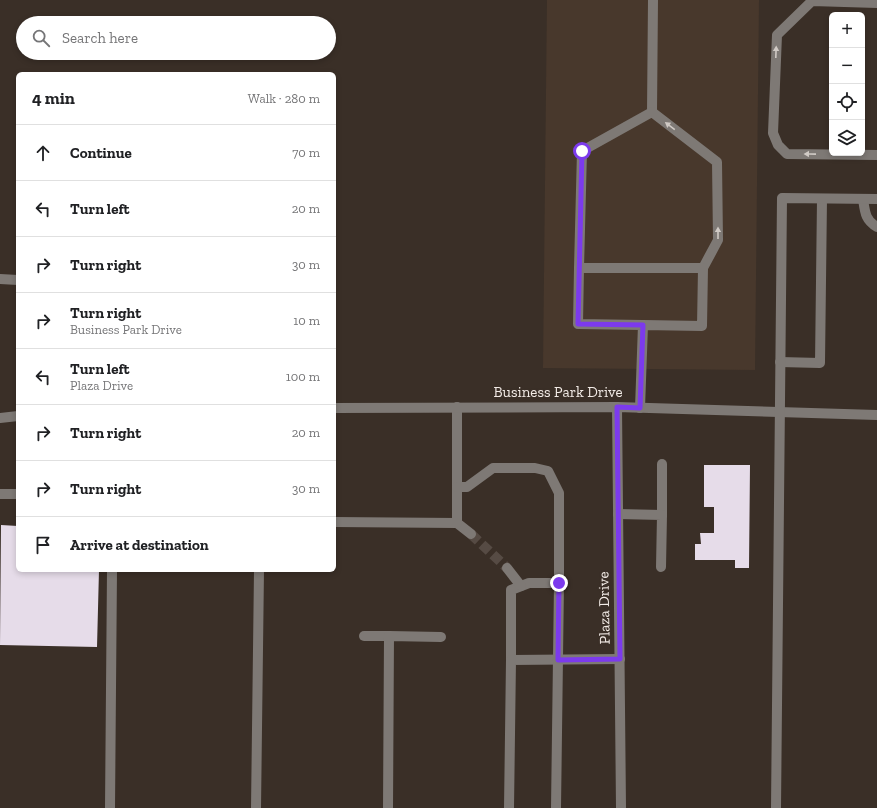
<!DOCTYPE html>
<meta charset="utf-8">
<style>
:root{--surface:#fff;--page:#f2f2f2;--text:#202124;--muted:#757577;--line:#e0e0e0}
body{margin:0;font-family:"Zilla Slab",serif;background:var(--page);color:var(--text)}
.controls{position:absolute;right:12px;top:12px;display:grid;overflow:hidden;border-radius:6px;box-shadow:0 2px 6px #0003}
.controls button{width:36px;height:36px;display:grid;place-items:center;padding:0;border:0;border-bottom:1px solid var(--line);background:var(--surface);color:var(--text);font:20px sans-serif}
.stop{position:absolute;width:12px;height:12px;margin:-9px;border:3px solid #7c3aed;border-radius:50%;background:#fff}
.stop.end{background:#7c3aed;border-color:#fff;box-shadow:0 1px 4px #0008}
.list{margin:0;padding:0;list-style:none}
h2{display:flex;justify-content:space-between;align-items:center;height:52px;margin:0;padding:0 16px;font-size:17px}
h2 small{font-size:13px;font-weight:400;color:var(--muted)}
.list li{display:grid;grid-template-columns:26px 1fr auto;gap:12px;align-items:center;box-sizing:border-box;height:56px;padding:0 16px;border-top:1px solid var(--line)}
.list b{display:block;font-size:15px;white-space:nowrap}
.list p{margin:0;font-size:13px;white-space:nowrap;color:var(--muted)}
.list em{font-size:13px;font-style:normal;color:var(--muted)}
.icon{flex:none;width:22px;height:22px;fill:none;stroke:currentColor;stroke-width:2;stroke-linecap:round;stroke-linejoin:round}
.map{position:relative;flex:none;width:877px;height:808px;overflow:hidden}
.search{position:absolute;background:var(--surface);box-shadow:0 2px 6px #0003;left:16px;top:16px;width:320px;height:44px;display:flex;align-items:center;gap:10px;box-sizing:border-box;padding:0 14px;border-radius:22px;color:var(--muted);font-size:15px}
.panel{position:absolute;background:var(--surface);box-shadow:0 2px 6px #0003;left:16px;top:72px;width:320px;height:500px;border-radius:6px}
.map>svg:first-child{display:block}
.built{fill:#48382c}
.building{fill:#e6dce9}
.lines{fill:none;stroke-linecap:round;stroke-linejoin:round}
.minor-tunnel{stroke:#564b44;stroke-width:10;stroke-dasharray:10 5;stroke-linecap:butt}
.minor{stroke:#7e7975;stroke-width:10}
.oneway{fill:#d0cac5}
.route{stroke:#7c3aed;stroke-width:5}
.labels{text-anchor:middle;dominant-baseline:central;stroke-width:4;stroke-linejoin:round;paint-order:stroke}
.street-label{font-size:15px;fill:#f3ece7;stroke:#3a2f27}
</style>
<div class="map">
<svg width="877" height="808" viewBox="0 0 877 808">
<rect width="100%" height="100%" fill="#3a2f27"/>
<polygon class="built" points="547,0 759,0 755,370 543,368"/>
<g class="building">
<polygon points="704,465 750,465 749,568 735,568 735,560 695,560 695,544 701,544 700,533 714,533 714,507 704,507"/>
<polygon points="1,525 18,526 18,570 99,570 97,647 0,645"/>
</g>
<g class="lines">
<polyline class="minor-tunnel" points="471,534 507,568"/>
<g class="minor">
<polyline points="877,3 812,1 777,35 773,133 778,145 787,154 877,155"/>
<polyline points="652,112 653,0"/>
<path d="M863 199C865 212 865 220 877 227"/>
<polyline points="579,268 582,151 652,112 717,162 718,240 703,268"/>
<polyline points="0,279 18,280"/>
<polyline points="780,362 820,363 822,199"/>
<polyline points="457,407 457,523 471,534"/>
<polyline points="617,407 621,808"/>
<polyline points="334,408 617,407 877,415"/>
<polyline points="640,408 643,325 702,326 703,268 579,268 578,324 643,325"/>
<polyline points="0,418 18,416"/>
<polyline points="662,464 662,515"/>
<polyline points="457,487 467,487 493,468 535,468 548,471 559,493 559,583 529,583 511,590 511,660"/>
<polyline points="0,494 18,494"/>
<polyline points="618,514 662,515 661,567"/>
<polyline points="334,522 457,523"/>
<polyline points="507,568 521,586"/>
<polyline points="364,636 389,636"/>
<polyline points="110,808 112,570"/>
<polyline points="256,808 259,570"/>
<polyline points="388,808 389,636 441,637"/>
<polyline points="509,808 511,660 620,659"/>
<polyline points="556,808 559,583"/>
<polyline points="776,808 782,198 877,199"/>
</g>
</g>
<defs><path id="oneway-solid" d="M-6-.8H1V-3.2L6.5 0L1 3.2V.8H-6Z"/></defs>
<g class="oneway">
<use href="#oneway-solid" transform="translate(776 52) rotate(-88)"/>
<use href="#oneway-solid" transform="translate(670 126) rotate(-143)"/>
<use href="#oneway-solid" transform="translate(810 154) rotate(-179)"/>
<use href="#oneway-solid" transform="translate(718 233) rotate(-90)"/>
</g>
<g class="lines">
<polyline class="route" points="559,583 558,660 620,659 617,407 640,408 643,325 578,324 582,151"/>
</g>
<g class="labels">
<g class="street-label">
<text x="558" y="392">Business Park Drive</text>
<text transform="translate(604 608) rotate(-91)">Plaza Drive</text>
</g>
</g>
</svg>
<div class="controls">
<button>+</button>
<button>−</button>
<button><svg class="icon" aria-label="locate" viewBox="0 0 24 24"><circle cx="12" cy="12" r="6"/><path d="M12 2v4M12 18v4M2 12h4M18 12h4"/></svg></button>
<button><svg class="icon" aria-label="layers" viewBox="0 0 24 24"><path d="M12 4l9 5-9 5-9-5zM3 14l9 5 9-5"/></svg></button>
</div>
<div class="stop" style="left:582px;top:151px"></div>
<div class="stop end" style="left:559px;top:583px"></div>
<div class="search"><svg class="icon" aria-label="search" viewBox="0 0 24 24"><circle cx="10" cy="10" r="6"/><path d="M15 15l6 6"/></svg>Search here</div>
<section class="panel">
<h2>4 min<small>Walk · 280 m</small></h2>
<ul class="list">
<li><svg class="icon" aria-label="ahead" viewBox="0 0 24 24"><path d="M12 20V5M6 11l6-6 6 6"/></svg><div><b>Continue</b></div><em>70 m</em></li>
<li><svg class="icon" aria-label="left" viewBox="0 0 24 24"><path d="M17 20v-9H6M10 6l-5 5 5 5"/></svg><div><b>Turn left</b></div><em>20 m</em></li>
<li><svg class="icon" aria-label="right" viewBox="0 0 24 24"><path d="M7 20v-9h11M14 6l5 5-5 5"/></svg><div><b>Turn right</b></div><em>30 m</em></li>
<li><svg class="icon" aria-label="right" viewBox="0 0 24 24"><path d="M7 20v-9h11M14 6l5 5-5 5"/></svg><div><b>Turn right</b><p>Business Park Drive</p></div><em>10 m</em></li>
<li><svg class="icon" aria-label="left" viewBox="0 0 24 24"><path d="M17 20v-9H6M10 6l-5 5 5 5"/></svg><div><b>Turn left</b><p>Plaza Drive</p></div><em>100 m</em></li>
<li><svg class="icon" aria-label="right" viewBox="0 0 24 24"><path d="M7 20v-9h11M14 6l5 5-5 5"/></svg><div><b>Turn right</b></div><em>20 m</em></li>
<li><svg class="icon" aria-label="right" viewBox="0 0 24 24"><path d="M7 20v-9h11M14 6l5 5-5 5"/></svg><div><b>Turn right</b></div><em>30 m</em></li>
<li><svg class="icon" aria-label="arrive" viewBox="0 0 24 24"><path d="M6 21V4h12l-3 4 3 4H6"/></svg><div><b>Arrive at destination</b></div></li>
</ul>
</section>
</div>
